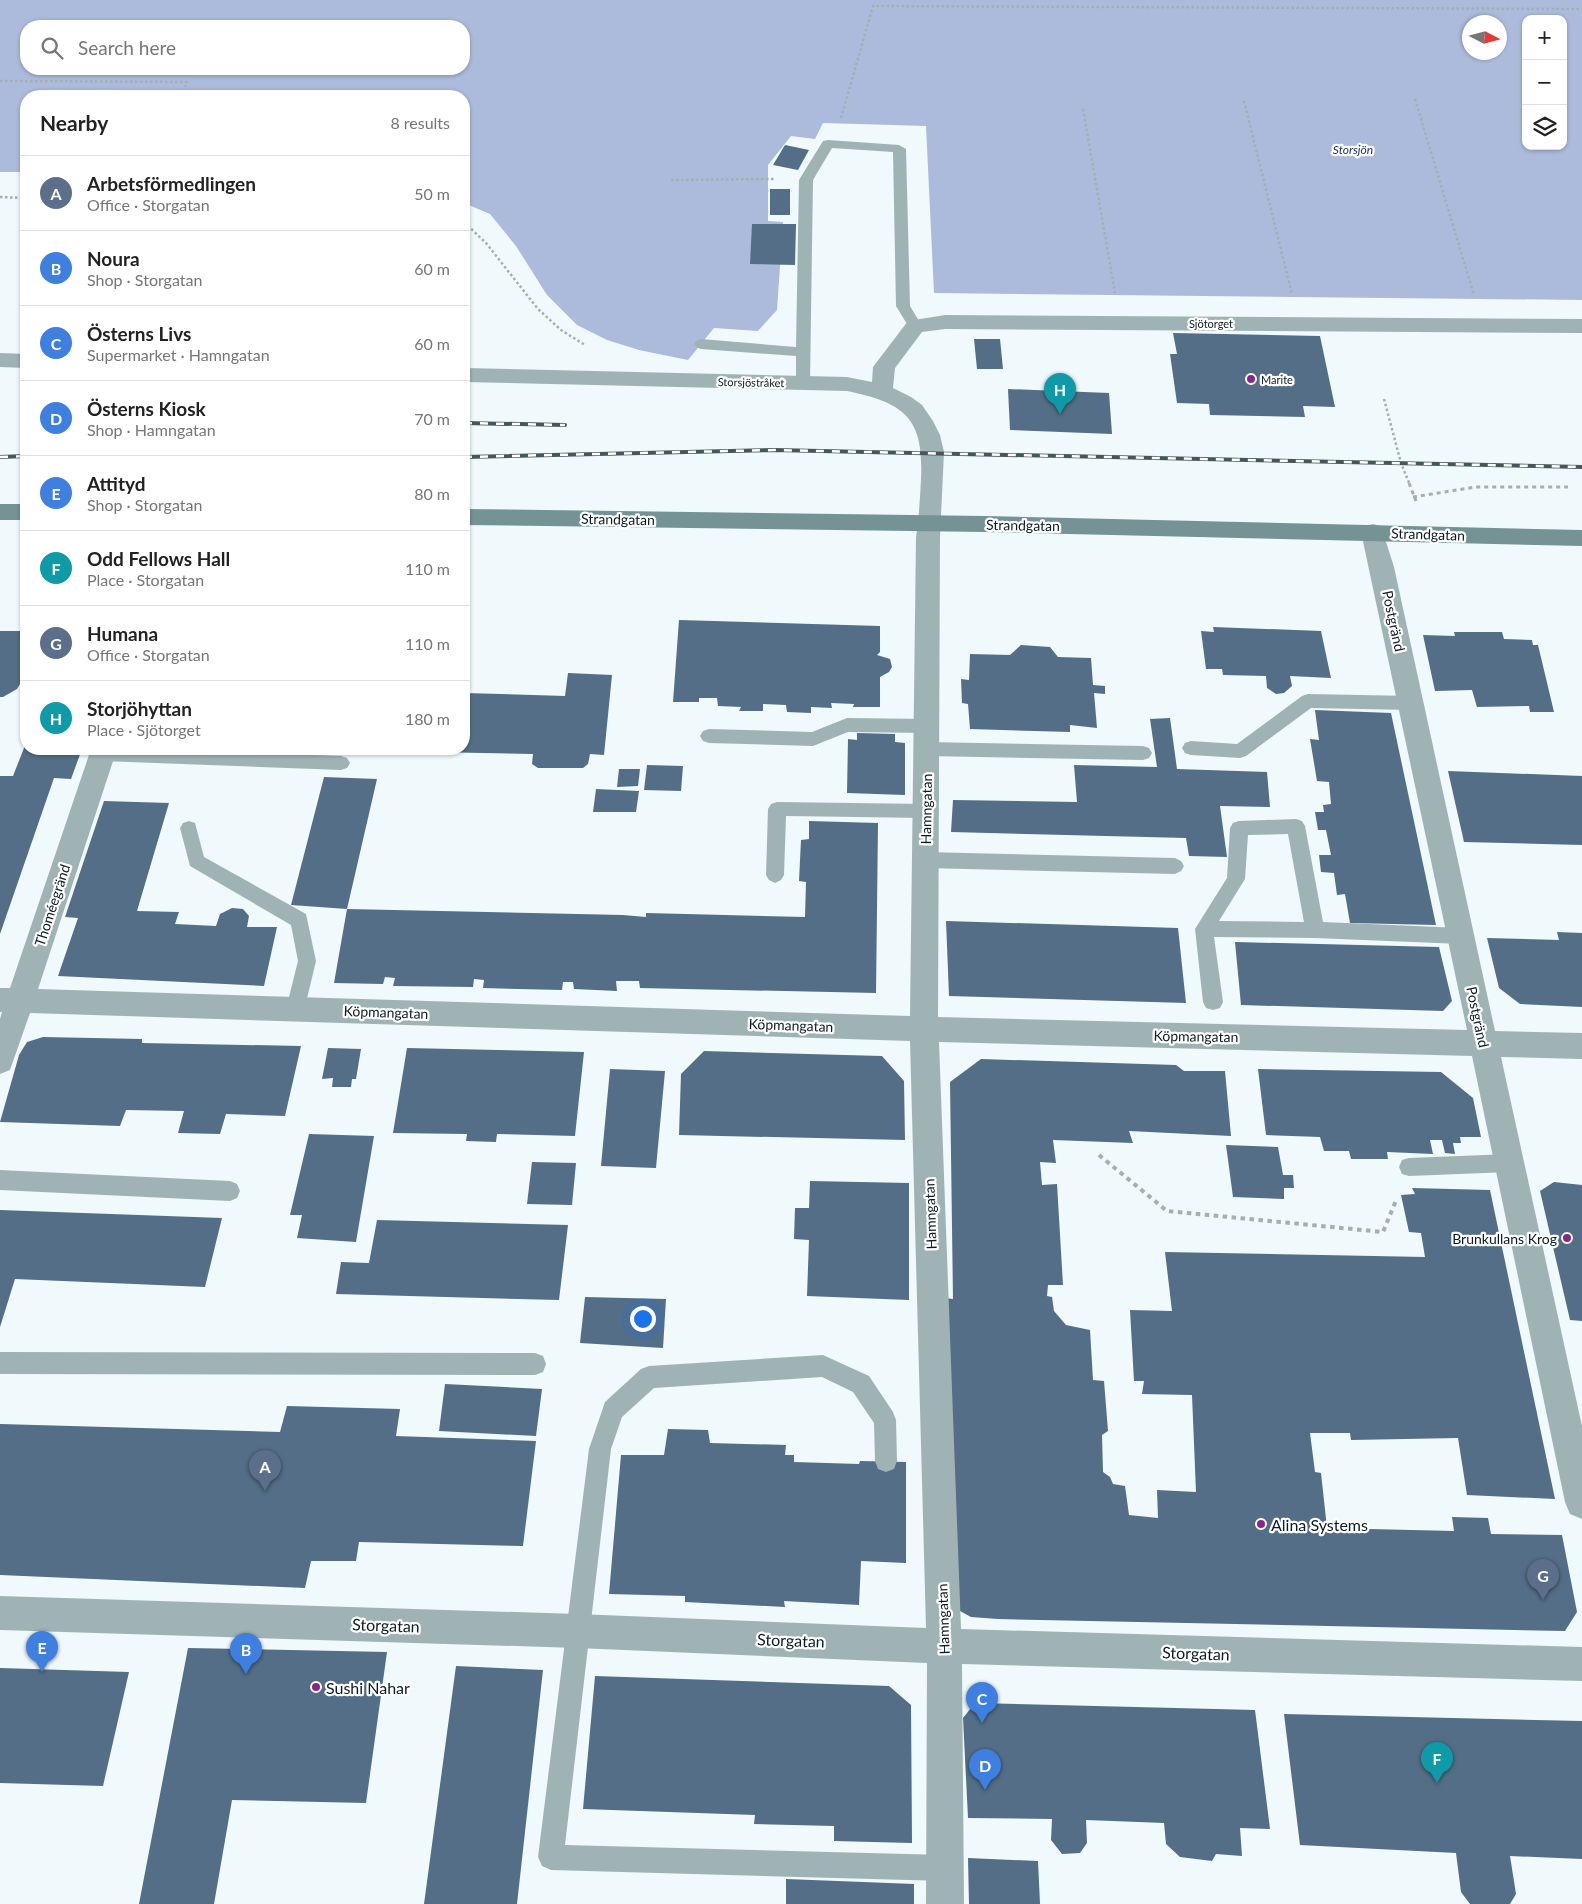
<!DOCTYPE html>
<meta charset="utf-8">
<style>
:root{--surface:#fff;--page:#f2f2f2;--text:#222;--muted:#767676;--line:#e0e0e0;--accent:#db2777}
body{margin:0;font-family:Lato,sans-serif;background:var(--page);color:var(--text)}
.controls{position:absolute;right:15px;top:15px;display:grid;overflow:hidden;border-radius:10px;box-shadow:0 1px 4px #0004}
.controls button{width:45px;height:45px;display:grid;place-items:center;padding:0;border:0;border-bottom:1px solid var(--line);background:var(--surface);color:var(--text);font:25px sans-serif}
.compass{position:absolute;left:1462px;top:15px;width:45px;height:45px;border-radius:50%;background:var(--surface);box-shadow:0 1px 4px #0004;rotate:96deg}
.you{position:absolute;left:642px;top:1318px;width:18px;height:18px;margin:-12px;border:4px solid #fff;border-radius:50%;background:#1a73e8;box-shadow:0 0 0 8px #1a73e833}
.badge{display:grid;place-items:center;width:32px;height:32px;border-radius:50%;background:var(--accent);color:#fff;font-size:16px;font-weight:700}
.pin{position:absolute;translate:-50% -41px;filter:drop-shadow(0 1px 2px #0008)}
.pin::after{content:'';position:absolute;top:26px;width:18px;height:15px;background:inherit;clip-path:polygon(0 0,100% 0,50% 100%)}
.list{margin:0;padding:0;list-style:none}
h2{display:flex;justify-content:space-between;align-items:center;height:65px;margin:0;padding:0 20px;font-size:21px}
h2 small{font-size:16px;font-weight:400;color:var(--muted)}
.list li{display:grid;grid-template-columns:32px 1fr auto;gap:15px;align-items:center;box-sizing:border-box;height:75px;padding:0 20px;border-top:1px solid var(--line)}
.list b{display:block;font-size:19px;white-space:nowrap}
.list p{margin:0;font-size:16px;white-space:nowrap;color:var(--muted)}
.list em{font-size:16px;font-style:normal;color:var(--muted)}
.icon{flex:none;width:28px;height:28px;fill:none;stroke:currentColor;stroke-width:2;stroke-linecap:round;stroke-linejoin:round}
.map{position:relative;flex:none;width:1582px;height:1904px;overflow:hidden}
.search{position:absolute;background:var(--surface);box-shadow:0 1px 4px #0004;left:20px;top:20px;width:450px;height:55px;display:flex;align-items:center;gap:12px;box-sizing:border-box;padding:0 18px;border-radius:20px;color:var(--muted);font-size:19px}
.panel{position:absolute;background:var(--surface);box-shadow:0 1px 4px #0004;left:20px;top:90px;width:450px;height:665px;border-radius:20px}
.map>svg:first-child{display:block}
.water{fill:#acbbdc;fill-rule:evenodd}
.building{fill:#536e86}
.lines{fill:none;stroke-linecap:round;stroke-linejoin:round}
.path-far2{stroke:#a3afb3;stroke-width:2.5;stroke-dasharray:2.5 2.5;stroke-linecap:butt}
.path-far1{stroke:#a3afb3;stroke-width:3;stroke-dasharray:4 4;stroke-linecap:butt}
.path{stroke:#a3afb3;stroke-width:4;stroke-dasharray:4.5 4.5;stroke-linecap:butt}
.lane{fill:#9fb3b5;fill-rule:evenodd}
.street{fill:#9fb3b5;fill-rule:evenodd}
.secondary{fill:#759295;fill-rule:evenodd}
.rail-casing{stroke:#48565b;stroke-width:4}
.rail{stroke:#fff;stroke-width:2.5;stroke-dasharray:8;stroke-linecap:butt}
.poi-dot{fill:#8b258c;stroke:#fff;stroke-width:2}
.labels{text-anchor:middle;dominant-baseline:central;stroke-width:4.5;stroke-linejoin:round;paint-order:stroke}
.far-street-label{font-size:11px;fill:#0b1b21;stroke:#fff}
.far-poi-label{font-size:11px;fill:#0b1b21;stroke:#fff;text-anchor:start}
.far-water-label{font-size:12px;font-style:italic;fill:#233560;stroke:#fff}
.street-label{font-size:14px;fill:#0b1b21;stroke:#fff}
.poi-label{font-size:14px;fill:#0b1b21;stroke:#fff;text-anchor:end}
.near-poi-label{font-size:16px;fill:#0b1b21;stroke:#fff;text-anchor:start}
.near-street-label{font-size:16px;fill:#0b1b21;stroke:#fff}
</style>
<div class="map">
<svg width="1582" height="1904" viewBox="0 0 1582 1904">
<rect width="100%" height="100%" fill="#f0f9fc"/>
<path class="water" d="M0 0H1582V300L934 293 926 126 823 123 815 139 791 136 768 165V221L783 222 777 310 758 331 714 328 688 360 639 350 607 340 577 325 547 295 516 246 490 214 464 203V96H26V172H0ZM1526 19H1563V146H1526ZM1470 22H1500V52H1470ZM26 26H464V69H26Z"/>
<g class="building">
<polygon points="785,145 809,150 798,170 773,165"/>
<rect x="770" y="189" width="20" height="26"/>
<polygon points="752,224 796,224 795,265 750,264"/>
<polygon points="1173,333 1320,336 1335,407 1303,406 1305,417 1210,415 1209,404 1177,403 1170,354 1177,354"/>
<polygon points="974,339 1000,339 1003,369 977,369"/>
<polygon points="1008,389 1109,393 1112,434 1010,430"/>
<polygon points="679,620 880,626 880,652 877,655 890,659 892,667 889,672 880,677 880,707 853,707 854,704 831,703 832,708 811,707 811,713 787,712 786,705 763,704 763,711 739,711 741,707 718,706 717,698 699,698 699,702 673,702"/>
<polygon points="1213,627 1321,631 1331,678 1290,676 1292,686 1284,693 1276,694 1267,688 1266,676 1223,675 1222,669 1206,669 1201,631 1214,632"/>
<polygon points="0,631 26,631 26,684 20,684 17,689 3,697 0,697"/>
<polygon points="1454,632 1502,632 1504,639 1532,640 1533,645 1538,645 1554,712 1530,712 1529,706 1477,707 1472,690 1435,691 1423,635 1455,636"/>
<polygon points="1021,645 1050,647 1058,657 1091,658 1093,685 1105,686 1105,694 1094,693 1097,728 1070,725 1070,732 970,729 968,704 962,703 961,679 969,680 970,654 1010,655"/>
<polygon points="568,673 612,675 604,755 590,754 588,764 583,768 538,768 532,764 533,754 428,752 428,749 464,749 464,693 565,696"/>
<polygon points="1315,710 1391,713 1436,925 1350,923 1345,894 1337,895 1334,873 1321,872 1319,855 1331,855 1326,830 1318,830 1315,812 1324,812 1323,805 1331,804 1329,782 1317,781 1310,739 1319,740"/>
<polygon points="1170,718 1177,769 1267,772 1270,807 1220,806 1227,857 1189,856 1186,838 951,832 953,800 1077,802 1074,765 1157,767 1150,719"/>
<polygon points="857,733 895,734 895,742 905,743 905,795 847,793 848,739 857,740"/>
<polygon points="26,743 26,749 82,749 71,779 54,778 0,934 0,776 13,776"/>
<polygon points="647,765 683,766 681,791 644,790"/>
<polygon points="619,769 640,769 638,786 617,787"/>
<polygon points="1448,771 1582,776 1582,845 1464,842"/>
<polygon points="324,777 377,779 347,909 291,905"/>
<polygon points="596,789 639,791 636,812 593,812"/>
<polygon points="104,801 169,803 137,911 179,912 175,924 216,926 220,914 232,908 243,909 249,916 247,927 277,927 264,986 58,976 78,918 65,917"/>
<polygon points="809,821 878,823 876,993 640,988 639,981 616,981 617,991 574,989 573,982 563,982 562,990 483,988 484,980 474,979 473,987 393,986 395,978 385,977 383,984 334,983 347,909 623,915 646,917 646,913 805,917 806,882 799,881 801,840 809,839"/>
<polygon points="946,921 1178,928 1186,1003 949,996"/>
<polygon points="1557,932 1582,933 1582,1007 1520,1004 1499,988 1487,938 1559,940"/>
<polygon points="1235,942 1439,947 1452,1001 1443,1011 1241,1005"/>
<polygon points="43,1037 142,1039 142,1043 301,1046 285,1116 226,1114 220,1134 178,1133 184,1111 126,1110 120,1126 0,1122 19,1055 27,1042"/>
<polygon points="328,1048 361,1049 356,1079 352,1079 351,1087 332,1087 333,1078 322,1079"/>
<polygon points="407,1048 584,1052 575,1136 497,1134 496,1142 466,1141 467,1134 393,1133"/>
<polygon points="704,1051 882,1056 904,1081 905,1140 679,1135 681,1074"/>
<polygon points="981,1059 1176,1065 1184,1071 1225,1071 1231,1136 1129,1131 1133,1143 1053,1140 1056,1163 1040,1162 1042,1185 1057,1184 1063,1285 1048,1285 1047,1296 1052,1297 1054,1311 1066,1325 1090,1330 1093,1380 1104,1381 1108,1431 1102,1435 1103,1472 1110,1477 1113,1484 1125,1486 1129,1515 1158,1518 1157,1490 1196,1492 1192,1395 1142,1394 1144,1381 1134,1381 1130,1310 1172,1311 1165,1252 1425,1257 1421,1233 1409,1232 1401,1195 1415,1194 1412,1188 1490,1190 1555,1499 1467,1495 1458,1438 1351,1440 1350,1433 1310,1433 1315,1472 1321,1473 1327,1528 1454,1531 1452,1517 1488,1518 1491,1534 1562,1535 1577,1612 1565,1631 998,1619 971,1617 958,1610 945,1298 953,1299 950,1082"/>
<polygon points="610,1069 665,1071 656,1168 601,1166"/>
<polygon points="1258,1069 1441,1072 1473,1098 1481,1137 1460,1137 1461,1143 1453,1143 1455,1154 1445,1153 1442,1140 1430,1140 1433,1154 1387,1152 1388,1159 1351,1159 1349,1151 1324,1151 1320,1137 1266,1135"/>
<polygon points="309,1134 374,1136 356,1242 297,1238 302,1215 290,1215"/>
<polygon points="1226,1145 1278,1147 1283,1175 1293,1175 1294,1188 1284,1188 1284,1199 1233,1197"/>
<polygon points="532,1162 576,1163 572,1205 527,1204"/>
<polygon points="810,1181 909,1183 909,1300 807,1296 809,1240 794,1239 795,1208 809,1208"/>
<polygon points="1554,1182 1582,1185 1582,1321 1570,1320 1540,1191"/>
<polygon points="0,1210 222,1218 205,1287 15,1279 0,1327"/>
<polygon points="377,1220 568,1225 559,1300 336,1294 341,1262 369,1263"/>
<polygon points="585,1297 666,1299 663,1348 580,1343"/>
<polygon points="445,1384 542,1389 536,1436 439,1431"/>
<polygon points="287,1406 400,1409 396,1436 536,1441 523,1546 359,1542 356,1561 311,1561 305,1588 0,1575 0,1424 280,1432"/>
<polygon points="668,1429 708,1430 710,1443 786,1445 785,1455 794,1455 794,1462 859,1464 860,1461 906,1462 906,1563 861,1561 859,1605 784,1601 785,1607 685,1602 685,1596 609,1594 621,1455 664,1455"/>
<polygon points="188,1648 387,1652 366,1803 232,1800 214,1904 139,1904"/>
<polygon points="456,1666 543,1670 517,1904 424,1904"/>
<polygon points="0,1668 129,1672 103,1786 0,1783"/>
<polygon points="595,1676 889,1686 911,1705 912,1843 834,1841 834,1826 754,1824 755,1815 583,1809"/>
<polygon points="975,1703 1255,1710 1270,1829 1240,1828 1242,1856 1216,1854 1212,1861 1180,1857 1166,1844 1164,1823 1086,1820 1087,1843 1080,1853 1062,1854 1051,1840 1052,1819 968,1818 963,1718"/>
<polygon points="1284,1714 1582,1721 1582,1859 1510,1856 1516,1894 1510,1904 1470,1904 1461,1892 1456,1853 1300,1845"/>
<polygon points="968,1858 1038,1861 1040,1904 969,1904"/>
<polygon points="786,1879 914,1884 914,1904 786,1904"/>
</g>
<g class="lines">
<g class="path-far2">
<polyline points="0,81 187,82 182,96"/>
<polyline points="1415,99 1474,295"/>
<polyline points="1244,101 1292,294"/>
<polyline points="1083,109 1115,293"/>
<polyline points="841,118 873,6 1582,9"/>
<polyline points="671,180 775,179"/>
<polyline points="0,197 26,198"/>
<polyline points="464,222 486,243 538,309 561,330 585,345"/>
<polyline points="1384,399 1401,463 1410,485"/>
</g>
<g class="path-far1">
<polyline points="1409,483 1416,501"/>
<polyline points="1413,497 1476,487 1568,487"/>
</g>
<polyline class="path" points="1099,1155 1167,1211 1383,1232 1397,1198"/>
<g class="lane">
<polygon points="828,140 899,145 906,149 910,306 922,326 920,329 910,329 896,306 893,152 832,148 813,180 810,383 808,387 798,387 796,383 796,356 701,349 696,347 694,344 696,341 701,339 796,347 799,180 823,141"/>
<polygon points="1308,694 1412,696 1418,698 1420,703 1418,708 1412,710 1311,708 1246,756 1240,758 1191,755 1185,753 1182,748 1185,743 1191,741 1237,744 1302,696"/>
<polygon points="847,718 926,719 932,721 935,726 932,731 926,733 848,732 813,746 709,743 703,741 700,736 703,731 709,729 812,732"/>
<polygon points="927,742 1143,746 1149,748 1152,753 1149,758 1143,760 927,756 921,754 918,749 921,744"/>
<polygon points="97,749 147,749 341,756 347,758 350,763 347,768 341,770 102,761 96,759 93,754"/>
<polygon points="777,802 926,804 932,806 935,811 932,816 926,818 786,816 784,875 781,880 775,883 769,880 766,875 768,809 771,804"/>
<path d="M1296 819 1302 821 1305 826 1323 922 1461 928 1468 930 1470 936 1468 942 1461 944 1315 938 1214 937 1223 1002 1220 1008 1213 1010 1206 1008 1203 1002 1195 929 1227 878 1230 828 1233 823 1239 821ZM1288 834 1304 922 1219 921 1245 879 1248 835Z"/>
<polygon points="189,821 195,823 204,857 306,914 316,961 303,1015 296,1017 289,1015 286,1009 298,961 291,925 190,866 180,828 183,823"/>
<polygon points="925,852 1175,858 1181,861 1184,866 1181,871 1175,874 925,868 919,865 916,860 919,855"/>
<polygon points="1510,1154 1517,1156 1520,1163 1517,1170 1510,1172 1409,1176 1402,1174 1399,1167 1402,1160 1409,1158"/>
<polygon points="0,1170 230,1181 237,1184 240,1191 237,1198 230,1201 0,1190"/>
<polygon points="0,1352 535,1353 543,1356 546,1364 543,1372 535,1375 0,1374"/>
<polygon points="823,1355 869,1376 893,1412 896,1420 897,1461 894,1469 886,1472 878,1469 875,1461 874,1423 853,1392 822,1377 654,1388 622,1417 611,1449 565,1845 945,1855 954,1859 958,1868 954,1877 945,1881 551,1870 542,1866 538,1857 589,1449 605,1402 641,1369 649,1366"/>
</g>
<g class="street">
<path d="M945 315 1582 319V333L945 329 922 332 895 368 893 388 911 397 922 405 933 421 940 435 944 452 940 537 938 1017 1467 1030 1361 532 1365 526 1373 524 1381 526 1394 567 1495 1031 1582 1033V1059L1501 1057 1582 1426V1519L1570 1514 1565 1502 1472 1056 939 1042 961 1629 1582 1647V1681L962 1664 964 1904H926L927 1663 577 1648 0 1630V1596L577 1614 926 1628 910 1041 30 1013 10 1070 0 1074V1019L2 1012H0V988H10L91 749H117L38 989 910 1016 916 537C919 518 920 498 921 479 924 418 905 403 847 391L464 382V368L847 377 872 382 873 367 908 321Z"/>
<polygon points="0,353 26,354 26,368 0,367"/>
</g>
<g class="secondary">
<rect x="0" y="504" width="26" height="16"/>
<polygon points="464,509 985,516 1582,530 1582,546 985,532 464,525"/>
</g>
<g class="rail-casing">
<g id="rail">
<polyline points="464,423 565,425"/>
<polyline points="0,457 26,456"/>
<polyline points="464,457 774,450 1582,467"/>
</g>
</g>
<use href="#rail" class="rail"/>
</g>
<g class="poi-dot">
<circle cx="1251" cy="379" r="5"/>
<circle cx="1567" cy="1238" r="5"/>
<circle cx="1261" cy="1524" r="5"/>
<circle cx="316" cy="1687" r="5"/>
</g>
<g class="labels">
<g class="far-street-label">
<text x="1211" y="323">Sjötorget</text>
<text transform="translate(751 382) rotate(1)">Storsjöstråket</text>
</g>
<g class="far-poi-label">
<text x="1261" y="379">Marite</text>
</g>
<g class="far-water-label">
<text x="1353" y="149">Storsjön</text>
</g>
<g class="street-label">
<text transform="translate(618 519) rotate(1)">Strandgatan</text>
<text transform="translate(1023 525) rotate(1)">Strandgatan</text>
<text transform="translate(1428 534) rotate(2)">Strandgatan</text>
<text transform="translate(1394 621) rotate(78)">Postgränd</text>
<text transform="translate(926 809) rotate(-89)">Hamngatan</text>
<text transform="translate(52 905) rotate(-72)">Thoméegränd</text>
<text transform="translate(386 1012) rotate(2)">Köpmangatan</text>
<text transform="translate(1478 1017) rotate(78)">Postgränd</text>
<text transform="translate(791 1025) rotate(2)">Köpmangatan</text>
<text transform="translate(1196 1036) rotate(1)">Köpmangatan</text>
<text transform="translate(930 1214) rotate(-92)">Hamngatan</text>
<text transform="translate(943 1619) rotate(-92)">Hamngatan</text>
</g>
<g class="poi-label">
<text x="1557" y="1238">Brunkullans Krog</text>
</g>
<g class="near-poi-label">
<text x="1271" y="1524">Alina Systems</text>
<text x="326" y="1687">Sushi Nahar</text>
</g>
<g class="near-street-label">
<text transform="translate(386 1625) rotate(2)">Storgatan</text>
<text transform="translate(791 1640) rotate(2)">Storgatan</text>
<text transform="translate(1196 1653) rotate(2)">Storgatan</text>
</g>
</g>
</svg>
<div class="controls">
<button>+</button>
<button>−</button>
<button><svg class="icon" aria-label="layers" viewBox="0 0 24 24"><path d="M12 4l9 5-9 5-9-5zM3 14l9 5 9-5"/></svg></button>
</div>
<svg class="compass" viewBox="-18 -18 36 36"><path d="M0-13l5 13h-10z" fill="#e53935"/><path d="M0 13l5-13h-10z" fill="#767676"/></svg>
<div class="you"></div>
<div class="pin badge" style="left:265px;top:1491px;background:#5c6f8a">A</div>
<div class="pin badge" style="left:246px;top:1674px;background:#3f7fe0">B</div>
<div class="pin badge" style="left:982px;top:1723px;background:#3f7fe0">C</div>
<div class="pin badge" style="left:985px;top:1790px;background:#3f7fe0">D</div>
<div class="pin badge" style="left:42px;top:1672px;background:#3f7fe0">E</div>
<div class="pin badge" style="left:1437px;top:1783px;background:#0f9aa8">F</div>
<div class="pin badge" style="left:1543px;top:1600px;background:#5c6f8a">G</div>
<div class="pin badge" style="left:1060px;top:414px;background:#0f9aa8">H</div>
<div class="search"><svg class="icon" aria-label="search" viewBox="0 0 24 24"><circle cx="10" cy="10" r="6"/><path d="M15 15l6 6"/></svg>Search here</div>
<section class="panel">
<h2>Nearby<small>8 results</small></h2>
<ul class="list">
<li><span class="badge" style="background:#5c6f8a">A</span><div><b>Arbetsförmedlingen</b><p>Office · Storgatan</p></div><em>50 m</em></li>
<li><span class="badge" style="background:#3f7fe0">B</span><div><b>Noura</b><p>Shop · Storgatan</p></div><em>60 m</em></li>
<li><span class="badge" style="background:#3f7fe0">C</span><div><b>Österns Livs</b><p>Supermarket · Hamngatan</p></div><em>60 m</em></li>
<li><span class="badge" style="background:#3f7fe0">D</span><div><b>Österns Kiosk</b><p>Shop · Hamngatan</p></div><em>70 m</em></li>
<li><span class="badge" style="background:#3f7fe0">E</span><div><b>Attityd</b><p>Shop · Storgatan</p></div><em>80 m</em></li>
<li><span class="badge" style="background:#0f9aa8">F</span><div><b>Odd Fellows Hall</b><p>Place · Storgatan</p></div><em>110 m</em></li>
<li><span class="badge" style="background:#5c6f8a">G</span><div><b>Humana</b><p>Office · Storgatan</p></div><em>110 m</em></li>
<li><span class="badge" style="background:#0f9aa8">H</span><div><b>Storjöhyttan</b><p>Place · Sjötorget</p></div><em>180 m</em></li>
</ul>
</section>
</div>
